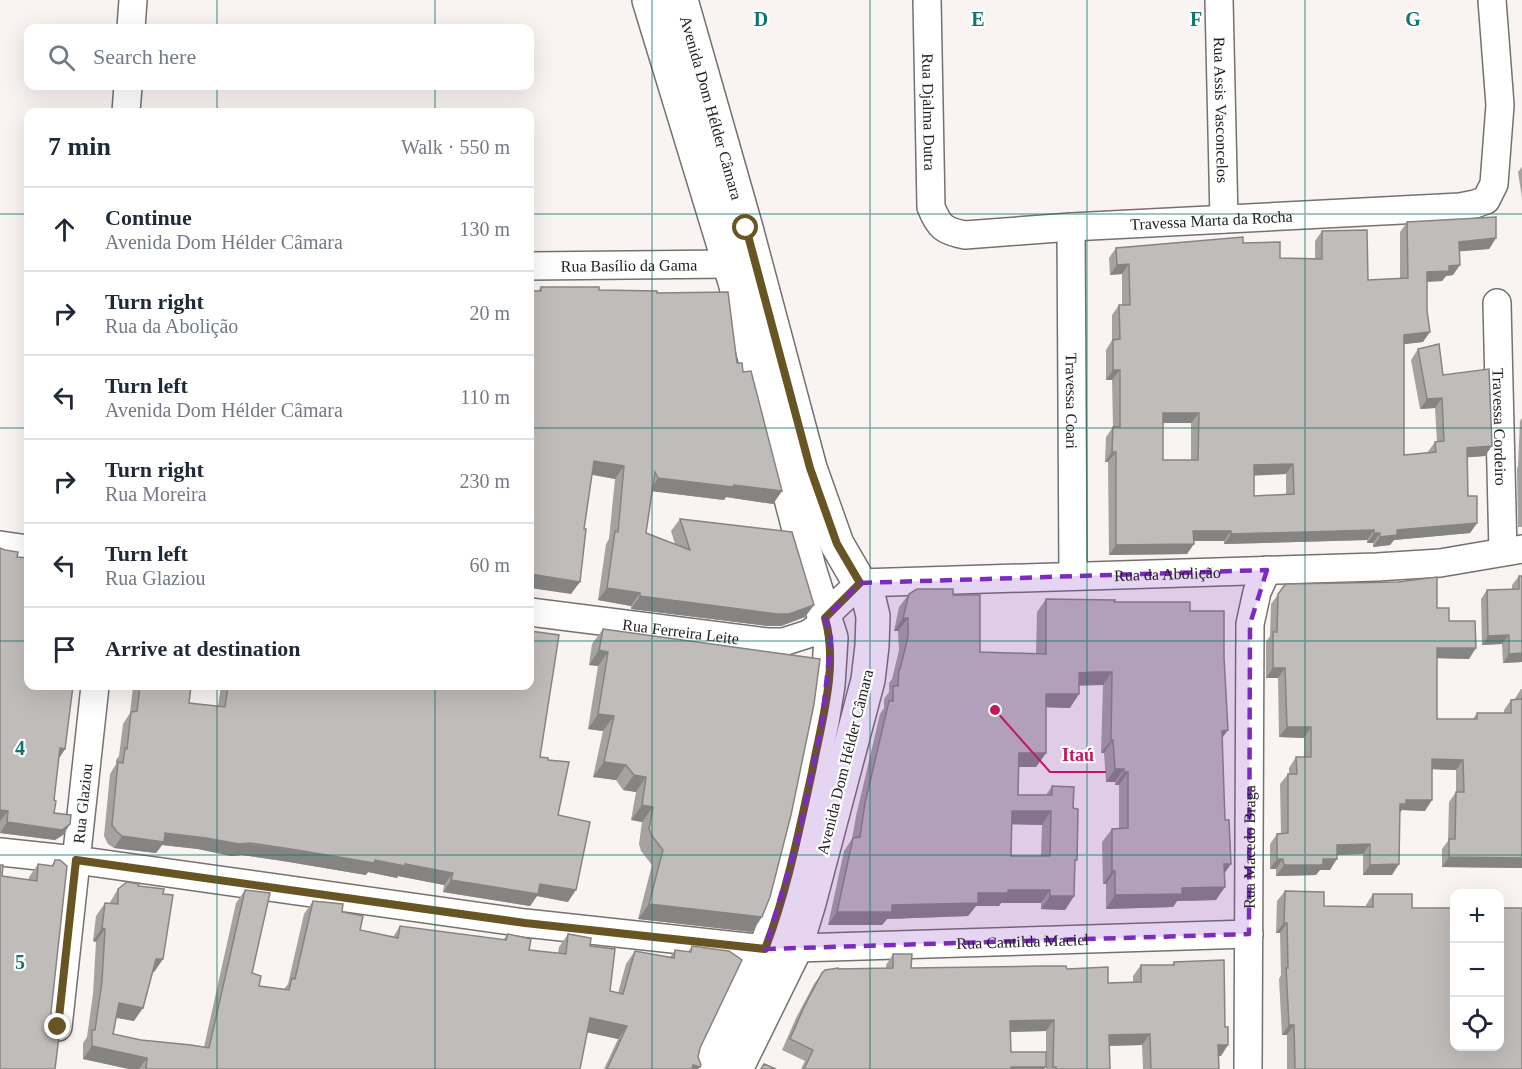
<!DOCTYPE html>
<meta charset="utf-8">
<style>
:root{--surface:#fff;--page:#f2f2f3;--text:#1f2937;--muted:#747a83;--line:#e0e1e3}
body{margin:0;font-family:Georgia,serif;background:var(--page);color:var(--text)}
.controls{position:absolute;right:18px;bottom:18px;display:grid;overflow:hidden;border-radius:12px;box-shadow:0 6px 24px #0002}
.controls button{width:54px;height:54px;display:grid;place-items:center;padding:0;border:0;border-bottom:2px solid var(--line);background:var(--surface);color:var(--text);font:30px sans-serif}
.stop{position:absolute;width:18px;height:18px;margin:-14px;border:4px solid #695423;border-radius:50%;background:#fff}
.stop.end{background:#695423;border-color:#fff;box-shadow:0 2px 6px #0008}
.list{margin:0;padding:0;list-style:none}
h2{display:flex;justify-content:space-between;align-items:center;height:78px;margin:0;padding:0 24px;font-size:26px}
h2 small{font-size:20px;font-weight:400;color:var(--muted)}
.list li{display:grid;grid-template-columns:39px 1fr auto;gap:18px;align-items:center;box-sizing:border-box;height:84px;padding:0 24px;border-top:2px solid var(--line)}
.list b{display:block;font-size:22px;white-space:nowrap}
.list p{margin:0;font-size:20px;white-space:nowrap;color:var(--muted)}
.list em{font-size:20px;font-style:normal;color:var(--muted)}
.icon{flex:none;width:33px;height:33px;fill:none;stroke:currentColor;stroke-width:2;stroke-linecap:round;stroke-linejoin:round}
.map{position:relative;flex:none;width:1522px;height:1069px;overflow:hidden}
.search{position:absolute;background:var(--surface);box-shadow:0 6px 24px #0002;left:24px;top:24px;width:510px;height:66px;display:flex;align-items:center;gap:15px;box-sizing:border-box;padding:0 21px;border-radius:12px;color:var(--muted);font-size:22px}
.panel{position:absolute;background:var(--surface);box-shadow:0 6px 24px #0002;left:24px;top:108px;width:510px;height:582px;border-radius:12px}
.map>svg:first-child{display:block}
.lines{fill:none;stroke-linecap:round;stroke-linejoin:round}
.minor-casing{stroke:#74716e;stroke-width:30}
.major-casing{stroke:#74716e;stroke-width:36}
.minor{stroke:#fff;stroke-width:27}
.major{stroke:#fff;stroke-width:33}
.wall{fill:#a5a29f;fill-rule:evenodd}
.shaded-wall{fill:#868482}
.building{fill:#c0bcb9;stroke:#868482;stroke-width:1.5;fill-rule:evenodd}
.route{stroke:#695423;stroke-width:8}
.marked{fill:#7b2cbf;fill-opacity:0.2;stroke:#7b2cbf;stroke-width:4.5;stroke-dasharray:12 8;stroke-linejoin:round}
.grid{fill:none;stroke:#0f766e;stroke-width:1.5;stroke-opacity:0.55}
.labels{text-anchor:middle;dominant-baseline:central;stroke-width:4.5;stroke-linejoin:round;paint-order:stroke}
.street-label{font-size:16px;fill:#232121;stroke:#fff}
.grid-label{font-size:20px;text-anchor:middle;font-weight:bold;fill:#0f766e;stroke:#fff;stroke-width:4.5;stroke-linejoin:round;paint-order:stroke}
.leader{fill:none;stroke:#c2185b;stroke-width:2}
.callout-dot{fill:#c2185b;stroke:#fff;stroke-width:2}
.callout-label{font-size:18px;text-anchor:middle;font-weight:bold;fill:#c2185b;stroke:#fff;stroke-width:4.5;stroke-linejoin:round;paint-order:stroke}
</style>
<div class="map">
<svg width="1522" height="1069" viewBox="0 0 1522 1069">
<rect width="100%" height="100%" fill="#f9f4f2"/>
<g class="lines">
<g class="minor-casing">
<g id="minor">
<path id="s1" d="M927 0 931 207C939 227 944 231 965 235L1071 227 1460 207 1475 204 1486 200 1494 184 1500 105 1492 0"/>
<path id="s2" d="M1219 0 1224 219"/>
<polyline points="131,28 133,0"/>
<polyline points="126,112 128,86"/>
<path id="s3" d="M1071 227 1073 576"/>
<path id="s4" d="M530 266 730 264"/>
<path id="s5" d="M1497 303 1503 552"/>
<polyline points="0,545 28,549"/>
<path id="s6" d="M530 612 767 642H783L808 634 817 628 831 610 860 583 1377 567 1440 563 1522 549"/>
<path id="s7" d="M0 852 76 860 525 923 765 949 1249 934"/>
<path id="s8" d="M58 1027 95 686"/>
<path id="s9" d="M1248 1069 1250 624 1257 592 1267 570"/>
</g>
</g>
<g class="major-casing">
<g id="major">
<polyline points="649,0 735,282 809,568 831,638 828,685 822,722 799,834 777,918 765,949 708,1069"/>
<path id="s10" d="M681 0 746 228 810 468 837 544 869 599 873 616 872 646 868 680 809 903 795 949 736 1069"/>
</g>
</g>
<use href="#minor" class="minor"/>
<use href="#major" class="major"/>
</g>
<g class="wall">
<polygon points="1522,167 1522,198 1518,172"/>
<path d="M1407 222 1496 238 1489 249 1459 251 1453 275 1446 276 1442 281 1427 282 1423 342 1404 344V455L1427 453 1435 442H1437L1435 408 1420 409 1411 360 1418 349 1443 375 1485 456 1467 457 1468 496 1477 523 1470 533 1394 540 1390 545 1373 547V543H1367V540L1224 544V541H1194L1187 554 1109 555 1108 462H1105L1106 437 1113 427 1112 380H1106V350L1112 340V315L1119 305H1122V274L1110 275 1109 258 1116 248 1243 243 1280 258H1315V241L1322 231 1368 280 1400 278V232ZM1163 423H1191V460H1163ZM1286 474V494L1254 496V475Z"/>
<polygon points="541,287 657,293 737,363 743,372 782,491 773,504 726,497 724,500 652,491 646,533 675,544 671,531 680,519 814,605 805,617 781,626 768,626 631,609 631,606 598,600 606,544 609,539 615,479 592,475 571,594 538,291"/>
<polygon points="1522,404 1522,527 1518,527 1517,468 1518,466 1520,421 1522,418"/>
<polygon points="0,548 17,557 65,749 59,758 54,800 54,813 70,824 63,835 55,840 0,833"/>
<polygon points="1519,576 1522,576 1522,662 1503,663 1502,644 1482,645 1481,599 1487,590 1512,589 1512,585"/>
<polygon points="1284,586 1437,608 1449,621 1469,659 1437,658 1437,719 1473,719 1477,713 1504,713 1504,710 1511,700 1514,700 1521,689 1522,868 1442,867 1442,849 1448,841 1449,802 1456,792 1456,770 1432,769 1425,811 1402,810 1400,812 1392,875 1363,875 1363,854 1337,855 1330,870 1320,870 1316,875 1276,876 1276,869 1270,869 1270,844 1277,834 1281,834 1280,784 1288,774 1289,774 1289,768 1296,757 1304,757 1304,738 1279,737 1278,678 1266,678 1266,642 1270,636 1271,604"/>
<path d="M909 594 953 595 980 652 1036 654 1037 612 1046 599 1114 602 1190 611 1222 738 1225 872 1216 900 1177 901 1173 907 1106 909V884H1103L1102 842 1112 829 1119 828V785H1115V782H1106L1104 753H1101L1103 685H1079L1070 708 1046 707V753L1036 767H1019L1018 795H1046L1052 786 1073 808 1074 865V896L1065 910 1041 909V903H1001L999 906H976L968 916 887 919 882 925H828L844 851 852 839 856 816 880 714 884 708V699L889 692V683L892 679 899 650 898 631H894L899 607ZM1011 824 1042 825 1041 856H1011Z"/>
<polygon points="603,629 752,932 638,919 652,865 641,851 639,844 642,822 631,820 636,792 623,790 616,780 593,777 603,731 588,729 598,666 589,665 592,644"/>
<polygon points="120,686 191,686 189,703 218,706 221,686 530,686 540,757 548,760 558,815 568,902 537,896 530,906 443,892 444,885 398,876 397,878 368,872 366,875 289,862 242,855 231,856 198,849 162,845 156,853 114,848 108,844 104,836 110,774 116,764 116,760 119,756 123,724 130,713 133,687"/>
<polygon points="55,860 51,1012 55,1069 2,876 29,880 29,877 38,864 51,866"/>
<polygon points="138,886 163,894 163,959 154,972 153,972 134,1021 116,1018 113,1034 141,1040 204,1047 236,903 245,890 252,973 259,986 284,989 288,984 304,914 313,901 342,912 360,930 393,937 400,926 503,940 508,934 529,950 558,953 559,947 568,934 590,946 610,991 618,993 626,964 635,951 670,957 675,950 688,952 692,946 700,1048 698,1057 701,1065 698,1069 604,1069 618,1039 587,1032 580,1069 129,1069 83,1059 83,1043 87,1037 93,994 96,942 93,941 96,916 105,903 109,904 118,889"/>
<polygon points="1285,891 1324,906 1366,907 1366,905 1373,894 1412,908 1522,1069 1287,1069 1287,1035 1282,1035 1279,979 1281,975 1280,933 1276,933 1277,901"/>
<polygon points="893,954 911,968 1067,969 1108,983 1133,982 1133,976 1141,965 1172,965 1174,962 1221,1056 1219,1056 1219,1069 1143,1069 1142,1045 1109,1046 1110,1069 1046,1069 1046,1031 1011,1032 1011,1052 1046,1067 1044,1069 801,1069 805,1061 782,1050 796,1018 814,984 822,973 838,969 886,968 886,965"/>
</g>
<g class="shaded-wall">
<polygon points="1496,238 1489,249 1452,252 1459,242"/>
<polygon points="1129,264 1122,274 1110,275 1117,265"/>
<polygon points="1460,265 1453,275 1446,276 1442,281 1420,282 1427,272 1449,266"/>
<polygon points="1430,332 1423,342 1397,345 1404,335"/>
<polygon points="1113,370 1120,370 1112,380 1106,380"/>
<polygon points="1442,398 1435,408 1420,409 1427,399"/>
<polygon points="1163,413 1199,413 1191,423 1156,423"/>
<polygon points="1492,446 1485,456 1460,458 1467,448"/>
<polygon points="1112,452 1116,452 1108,462 1105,462"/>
<polygon points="594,461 624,466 615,479 585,473"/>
<polygon points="1293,464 1286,474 1247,476 1254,465"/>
<polygon points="658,478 734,485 782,491 773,504 726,497 724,500 650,491"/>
<polygon points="1477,523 1470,533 1394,540 1390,545 1373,547 1380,537 1397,530"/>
<polygon points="1374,530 1367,540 1224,544 1231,534"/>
<polygon points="1193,531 1231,531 1224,541 1186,541"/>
<polygon points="1374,533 1380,533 1373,543 1367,543"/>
<polygon points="1194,544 1187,554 1109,555 1116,545"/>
<polygon points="530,574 580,582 571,594 530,588"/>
<polygon points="607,588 640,593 631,606 598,600"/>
<polygon points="640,596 814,605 805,617 781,626 768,626 631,609"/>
<polygon points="903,618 908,618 898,631 894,631"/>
<polygon points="1509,635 1502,644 1482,645 1488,636"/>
<polygon points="1437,648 1476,648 1469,659 1430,658"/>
<polygon points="599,650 608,652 598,666 589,665"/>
<polygon points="1522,653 1522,662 1503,663 1509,654"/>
<polygon points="1273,668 1285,668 1278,678 1266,678"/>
<polygon points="1094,672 1112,672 1103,685 1070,686 1079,673"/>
<polygon points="120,686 135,686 133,687"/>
<polygon points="1046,694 1079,694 1070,708 1036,707"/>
<polygon points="598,714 614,716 603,731 588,729"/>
<polygon points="1287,727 1311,727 1304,738 1279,737"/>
<polygon points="1228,730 1218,744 1222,731"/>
<polygon points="1111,740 1113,740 1104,753 1101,753"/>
<polygon points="60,748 65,749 58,760"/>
<polygon points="1019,753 1046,753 1036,767 1010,767"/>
<polygon points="1432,759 1463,760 1456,770 1425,769"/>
<polygon points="604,762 626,765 616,780 593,777"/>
<polygon points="1115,769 1124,769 1115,782 1106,782"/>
<polygon points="1124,772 1128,772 1119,785 1115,785"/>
<polygon points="634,775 646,777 636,792 623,790"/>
<polygon points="1406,800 1432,800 1425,811 1402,810 1398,814 1400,804"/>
<polygon points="642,805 653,807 642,822 631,820"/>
<polygon points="0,810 8,811 0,821"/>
<polygon points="1012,811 1051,811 1042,825 1002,824"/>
<polygon points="7,822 70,824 63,835 55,840 0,833"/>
<polygon points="165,833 405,864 453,873 444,885 398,876 397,878 368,872 366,875 289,862 242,855 231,856 198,849 162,845 156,853 114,848 122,836"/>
<polygon points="1370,844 1363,854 1330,855 1337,845"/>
<polygon points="1449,857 1522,858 1522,868 1442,867"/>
<polygon points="1277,859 1283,859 1276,869 1270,869"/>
<polygon points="1323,859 1337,859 1330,870 1320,870 1316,875 1276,876 1284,865"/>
<polygon points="1224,864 1231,864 1222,877"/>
<polygon points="1399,864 1392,875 1363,875 1370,865"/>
<polygon points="1112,871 1115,871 1106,884 1103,884"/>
<polygon points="451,880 540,884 576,890 568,902 537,896 530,906 443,892"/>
<polygon points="1225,887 1216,900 1177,901 1173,907 1106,909 1115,895 1182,888"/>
<polygon points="1008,890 1050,890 1041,903 1001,903 999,906 976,906 968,916 887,919 882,925 828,925 837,912 892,905 978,893"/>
<polygon points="1050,896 1074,896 1065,910 1041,909"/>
<polygon points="649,904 762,917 752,932 638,919"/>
<polygon points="1284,923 1287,923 1280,933 1276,933"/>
<polygon points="102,928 105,929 96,942 93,941"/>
<polygon points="156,959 163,959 154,972 147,972"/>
<polygon points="119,1003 143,1008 134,1021 109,1016"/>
<polygon points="590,1018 627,1026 618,1039 581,1031"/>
<polygon points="1054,1020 1046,1031 1003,1032 1010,1021"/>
<polygon points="1289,1025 1294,1025 1287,1035 1282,1035"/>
<polygon points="1150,1034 1142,1045 1101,1046 1109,1035"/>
<polygon points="1218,1045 1228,1045 1221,1056 1211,1056"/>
<polygon points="92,1046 147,1058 139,1069 129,1069 83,1059"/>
<polygon points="693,1065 700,1067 698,1069 690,1069"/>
<polygon points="1011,1067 1046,1067 1044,1069 1009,1069"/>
</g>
<g class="building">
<path d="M1496 217V238L1459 242 1460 265 1449 266V271L1427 272V310L1430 332 1404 335V455L1436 452 1435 442 1444 441 1442 398 1427 399 1418 349 1439 344 1443 375 1489 369 1492 446 1467 448 1468 496H1477V523L1397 530V535L1380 537V533H1374V530L1231 534V531H1193L1194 544 1116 545V452H1112L1113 427H1120V370H1113V340L1120 339 1119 305H1130L1129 264 1117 265 1116 248 1243 237V243L1280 242V258L1322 259V231L1367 230 1368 280 1408 278 1407 222ZM1163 413H1199L1198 460H1163ZM1293 464 1294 494 1254 496V465Z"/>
<polygon points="541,287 599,287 599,290 657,291 657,293 728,292 737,363 742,363 743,372 751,371 782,491 734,485 733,487 658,478 655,472 646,533 690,550 680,519 792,532 814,605 789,614 777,614 640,596 640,593 607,588 615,531 618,532 624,466 594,461 584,529 586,529 580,582 530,574 530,291 541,291"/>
<polygon points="0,548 5,550 18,552 17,557 28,558 28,686 73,686 65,749 60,748 54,800 56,801 54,813 71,815 70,824 62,830 7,822 8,811 0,810"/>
<polygon points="1519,576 1522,576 1522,653 1509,654 1509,635 1488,636 1487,590 1519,589"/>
<polygon points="1437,577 1437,608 1449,608 1449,621 1475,621 1476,648 1437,648 1437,719 1477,719 1477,713 1511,713 1511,700 1522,699 1522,689 1522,858 1449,857 1449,839 1455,839 1456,792 1464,792 1463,760 1432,759 1432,800 1406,800 1406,804 1400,804 1399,864 1370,865 1370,844 1337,845 1337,859 1323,859 1323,865 1284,865 1283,859 1277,859 1277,834 1288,833 1288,774 1297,774 1296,757 1311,757 1311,727 1287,727 1285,668 1273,668 1273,632 1277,632 1278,594 1284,586 1287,584 1398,582"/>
<path d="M917 589H953V595H980V652L1046 654V599L1115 600 1114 602H1190V611H1224V657L1228 730 1222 731 1223 763 1225 820H1229L1231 864H1224L1225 887 1182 888V894L1115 895V871H1112V829L1128 828V772H1124V769H1115L1113 740H1111L1112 672H1094L1079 673V694H1046V753H1019L1018 795H1052V786L1074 787 1073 808 1078 809 1077 860H1075L1074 896H1050V890H1008V893H978V903L892 905V912H837L853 838 860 837 865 803 889 701H893V686H898L899 669H900L908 637V618H903L909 594ZM1012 811H1051L1050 856H1011Z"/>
<polygon points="603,629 820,659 814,704 791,815 770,897 762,917 649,904 663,850 652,836 649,829 653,807 642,805 646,777 634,775 626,765 604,762 614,716 598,714 608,652 599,650"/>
<polygon points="530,631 559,635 540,757 548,758 548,760 569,762 558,815 590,822 576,890 540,884 538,894 451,880 453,873 405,864 405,866 375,860 374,863 297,850 250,843 239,844 206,838 165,833 164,842 122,836 117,832 112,825 118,762 123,763 125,748 127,749 131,712 137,711 140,686 191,686 189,703 225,707 228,686 530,686"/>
<polygon points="55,860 60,860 67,866 51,1012 53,1021 60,1028 55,1069 0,1069 0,865 3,865 2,876 37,881 38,864 53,866"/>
<polygon points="127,882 139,884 138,886 164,889 163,894 173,895 163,959 156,959 143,1008 119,1003 113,1034 141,1040 191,1045 209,1048 245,890 270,893 252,973 261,976 259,986 289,990 292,978 295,979 313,901 343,904 342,912 363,916 360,930 398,938 400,926 506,940 508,934 531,939 529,950 566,954 568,934 591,938 590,946 615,949 610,991 623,994 635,951 674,958 675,950 691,952 692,946 729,951 742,960 700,1048 698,1057 701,1065 700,1067 693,1065 692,1069 607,1069 627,1026 590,1018 580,1069 146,1069 147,1058 92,1046 92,1030 95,1030 102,981 105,929 102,928 105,903 118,904 118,889"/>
<polygon points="1285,891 1324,892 1324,906 1373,907 1373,894 1412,894 1412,908 1455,908 1455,1047 1500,1047 1500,908 1522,908 1522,1069 1295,1069 1294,1025 1289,1025 1286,968 1288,968 1287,923 1284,923"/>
<polygon points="893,954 912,954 911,968 1043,966 1066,966 1067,969 1108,967 1108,983 1141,982 1141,965 1174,965 1174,962 1224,960 1225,1027 1228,1027 1228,1045 1218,1045 1219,1069 1151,1069 1150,1034 1109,1035 1110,1069 1056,1069 1056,1067 1053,1067 1054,1020 1010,1021 1011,1052 1046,1052 1046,1067 1011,1067 1011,1069 804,1069 813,1050 790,1039 804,1007 822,973 825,970 838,968 838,969 893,968"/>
<polygon points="764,1064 776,1069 761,1069"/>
</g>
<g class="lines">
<path class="route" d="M58 1027 76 860 525 923 765 949C787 892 799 831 812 772 821 723 839 667 825 618L860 583 837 544 810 468 746 228"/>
</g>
<path class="marked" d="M1267 570 1250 624 1249 934 765 949 799 834 822 722 831 638 825 618 860 583Z"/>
<path class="grid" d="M217 0V28M435 0V28M652 0V1069M870 0V1069M1087 0V1069M1305 0V1069M217 86V112M435 86V112M0 214H28M530 214H1522M0 428H28M530 428H1522M0 641H28M530 641H1522M217 686V1069M435 686V1069M0 855H1522"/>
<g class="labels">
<g class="street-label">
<text stroke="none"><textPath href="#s10" startOffset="112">Avenida Dom Hélder Câmara</textPath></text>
<text stroke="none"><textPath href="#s2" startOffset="110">Rua Assis Vasconcelos</textPath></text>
<text stroke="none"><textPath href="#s1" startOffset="112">Rua Djalma Dutra</textPath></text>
<text stroke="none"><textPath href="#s1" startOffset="501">Travessa Marta da Rocha</textPath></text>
<text stroke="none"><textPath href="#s4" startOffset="99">Rua Basílio da Gama</textPath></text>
<text stroke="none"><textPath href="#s3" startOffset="174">Travessa Coari</textPath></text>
<text stroke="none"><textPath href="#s5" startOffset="124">Travessa Cordeiro</textPath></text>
<text stroke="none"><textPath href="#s6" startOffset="662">Rua da Abolição</textPath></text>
<text stroke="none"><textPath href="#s6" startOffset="152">Rua Ferreira Leite</textPath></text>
<text transform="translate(845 762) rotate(-76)">Avenida Dom Hélder Câmara</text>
<text stroke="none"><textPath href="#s8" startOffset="225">Rua Glaziou</textPath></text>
<text stroke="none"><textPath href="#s9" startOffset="222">Rua Macedo Braga</textPath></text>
<text stroke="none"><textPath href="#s7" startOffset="1029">Rua Cantilda Maciel</textPath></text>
</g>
</g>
<g class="grid-label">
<text x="761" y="26">D</text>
<text x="978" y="26">E</text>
<text x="1196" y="26">F</text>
<text x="1413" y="26">G</text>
<text x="20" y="755">4</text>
<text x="20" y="969">5</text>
</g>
<path class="leader" d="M995 710L1050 772H1106"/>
<circle class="callout-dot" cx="995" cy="710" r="6"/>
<g class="callout-label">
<text x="1078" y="761">Itaú</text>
</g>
</svg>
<div class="controls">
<button>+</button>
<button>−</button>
<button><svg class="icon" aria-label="locate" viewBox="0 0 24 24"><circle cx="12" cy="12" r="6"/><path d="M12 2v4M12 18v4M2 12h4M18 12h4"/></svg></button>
</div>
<div class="stop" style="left:746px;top:228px"></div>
<div class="stop end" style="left:58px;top:1027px"></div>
<div class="search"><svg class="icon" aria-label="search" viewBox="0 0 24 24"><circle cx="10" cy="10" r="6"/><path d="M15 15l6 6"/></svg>Search here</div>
<section class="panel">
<h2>7 min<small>Walk · 550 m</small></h2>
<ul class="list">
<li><svg class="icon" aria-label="ahead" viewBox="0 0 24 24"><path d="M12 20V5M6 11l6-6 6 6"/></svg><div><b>Continue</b><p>Avenida Dom Hélder Câmara</p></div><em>130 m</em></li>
<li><svg class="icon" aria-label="right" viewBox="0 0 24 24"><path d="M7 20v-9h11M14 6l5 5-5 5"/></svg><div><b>Turn right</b><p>Rua da Abolição</p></div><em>20 m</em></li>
<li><svg class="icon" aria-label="left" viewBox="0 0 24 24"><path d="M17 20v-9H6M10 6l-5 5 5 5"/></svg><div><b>Turn left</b><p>Avenida Dom Hélder Câmara</p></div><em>110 m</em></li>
<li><svg class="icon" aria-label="right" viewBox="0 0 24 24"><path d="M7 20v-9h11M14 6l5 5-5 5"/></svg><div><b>Turn right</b><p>Rua Moreira</p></div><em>230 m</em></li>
<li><svg class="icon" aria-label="left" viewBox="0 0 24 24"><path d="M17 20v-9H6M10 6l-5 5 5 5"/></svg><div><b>Turn left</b><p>Rua Glaziou</p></div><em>60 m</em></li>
<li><svg class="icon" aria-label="arrive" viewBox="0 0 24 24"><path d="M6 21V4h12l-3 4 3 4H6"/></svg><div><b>Arrive at destination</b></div></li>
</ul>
</section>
</div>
